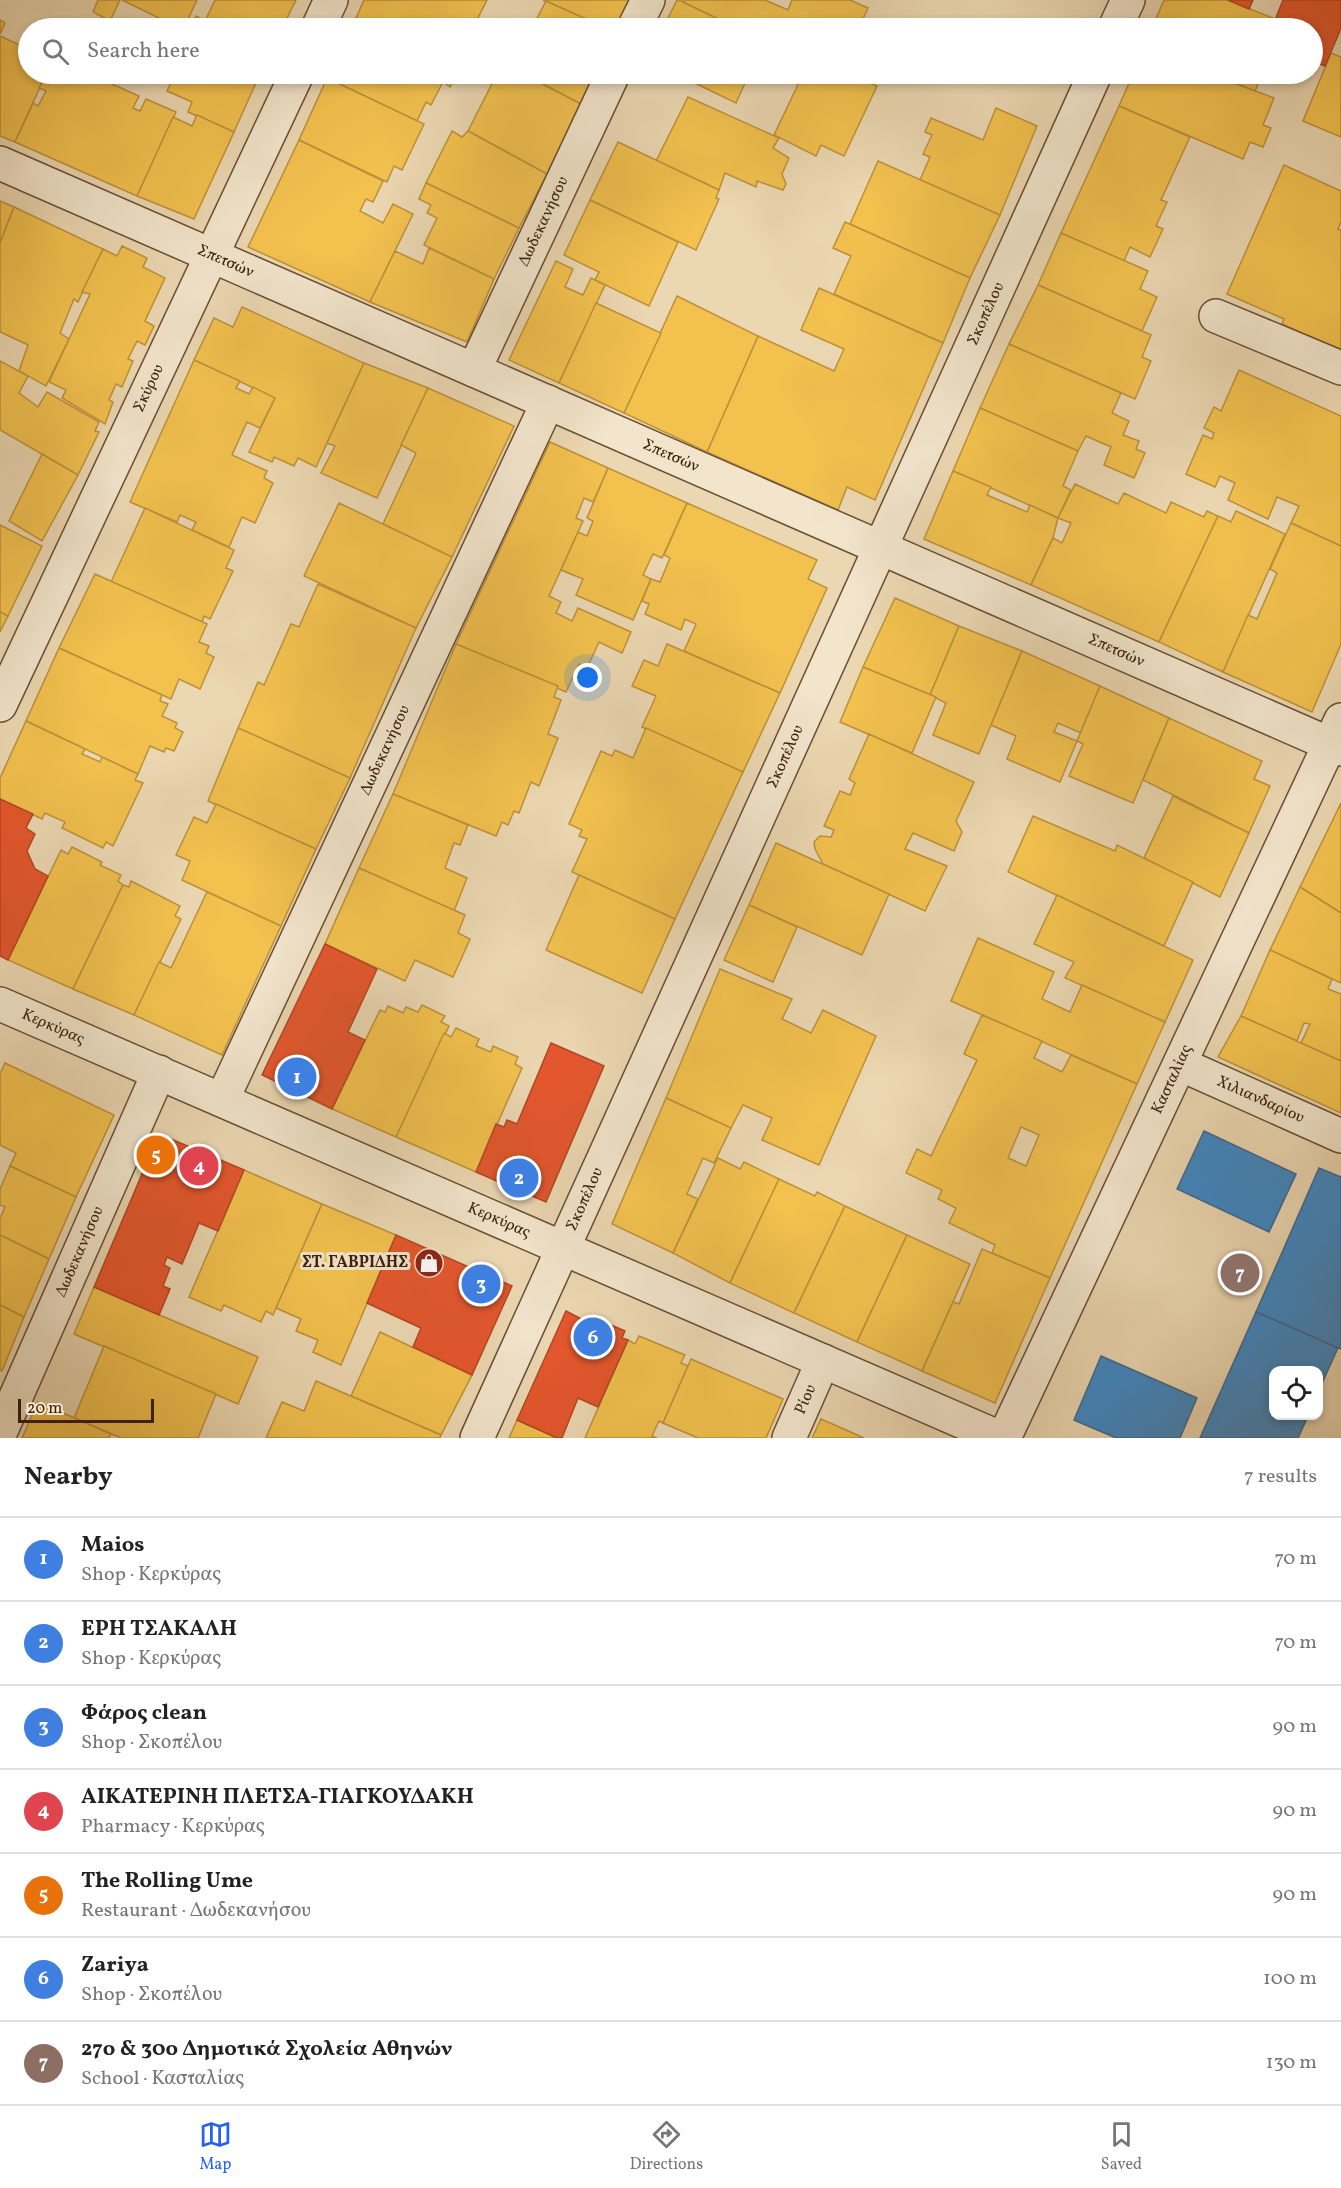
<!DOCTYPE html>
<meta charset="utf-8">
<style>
:root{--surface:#fff;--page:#f2f2f2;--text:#222;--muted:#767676;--line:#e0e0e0;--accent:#2563eb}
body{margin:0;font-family:Vollkorn,serif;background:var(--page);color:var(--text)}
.controls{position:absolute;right:18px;bottom:18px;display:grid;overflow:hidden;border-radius:12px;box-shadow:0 3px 9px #0003}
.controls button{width:54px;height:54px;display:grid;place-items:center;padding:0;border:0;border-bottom:2px solid var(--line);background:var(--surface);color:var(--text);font:30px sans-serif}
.scale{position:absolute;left:18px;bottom:15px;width:136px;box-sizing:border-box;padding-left:6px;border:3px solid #3e210a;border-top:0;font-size:16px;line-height:21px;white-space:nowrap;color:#3e210a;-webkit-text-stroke:4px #f2e5cc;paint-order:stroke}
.you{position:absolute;left:588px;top:678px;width:21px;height:21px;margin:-15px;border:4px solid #fff;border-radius:50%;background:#1a73e8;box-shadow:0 0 0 9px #1a73e833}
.badge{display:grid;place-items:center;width:39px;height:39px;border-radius:50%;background:var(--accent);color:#fff;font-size:20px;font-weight:700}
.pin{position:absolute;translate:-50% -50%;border:3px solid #fff;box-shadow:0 2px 6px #0006}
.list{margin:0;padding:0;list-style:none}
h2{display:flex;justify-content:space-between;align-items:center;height:78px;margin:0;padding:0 24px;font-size:26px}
h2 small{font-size:20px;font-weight:400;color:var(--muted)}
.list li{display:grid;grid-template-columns:39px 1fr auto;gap:18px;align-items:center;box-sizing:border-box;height:84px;padding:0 24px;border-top:2px solid var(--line)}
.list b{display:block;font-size:22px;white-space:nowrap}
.list p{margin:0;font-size:20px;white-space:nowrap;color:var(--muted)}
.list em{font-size:20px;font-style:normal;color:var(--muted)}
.icon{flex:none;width:33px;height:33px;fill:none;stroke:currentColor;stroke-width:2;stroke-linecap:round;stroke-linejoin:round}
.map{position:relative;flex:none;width:1341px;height:1438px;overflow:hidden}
.search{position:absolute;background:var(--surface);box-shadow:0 3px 9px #0003;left:18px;right:18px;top:18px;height:66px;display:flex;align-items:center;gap:15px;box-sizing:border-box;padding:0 21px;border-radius:33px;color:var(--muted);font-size:22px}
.sheet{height:666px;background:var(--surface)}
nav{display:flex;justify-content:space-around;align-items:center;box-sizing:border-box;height:84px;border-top:2px solid var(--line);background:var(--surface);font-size:16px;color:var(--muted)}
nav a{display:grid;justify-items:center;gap:3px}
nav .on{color:var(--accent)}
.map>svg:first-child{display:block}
.homes{fill:#f2c14e;stroke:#bc913a;stroke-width:1.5;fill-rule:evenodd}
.shops{fill:#e4572e;stroke:#b24723;stroke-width:1.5}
.schools{fill:#3f88c5;stroke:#3f698d;stroke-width:1.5}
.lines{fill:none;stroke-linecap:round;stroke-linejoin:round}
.minor-casing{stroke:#694e34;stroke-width:36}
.minor{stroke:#f2e5cc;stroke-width:33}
.labels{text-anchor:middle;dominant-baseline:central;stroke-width:6;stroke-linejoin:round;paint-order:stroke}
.street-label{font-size:16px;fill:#3e210a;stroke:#f2e5cc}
.poi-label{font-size:16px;font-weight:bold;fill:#3e210a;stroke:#f2e5cc;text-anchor:end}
</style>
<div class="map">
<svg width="1341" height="1438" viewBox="0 0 1341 1438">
<rect width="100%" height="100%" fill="#ebd7b1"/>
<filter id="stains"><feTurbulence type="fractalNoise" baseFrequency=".00333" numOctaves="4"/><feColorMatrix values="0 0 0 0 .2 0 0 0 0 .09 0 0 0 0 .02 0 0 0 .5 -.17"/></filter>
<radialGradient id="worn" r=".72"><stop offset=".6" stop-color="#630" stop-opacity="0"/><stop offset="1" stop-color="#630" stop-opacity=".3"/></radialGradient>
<g class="homes">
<polygon points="98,0 120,0 110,21 93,12"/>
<polygon points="122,0 197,0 184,28 154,28 159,18"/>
<polygon points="215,0 296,0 282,28 191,28 196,16 205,21"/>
<polygon points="364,0 487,0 476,22 481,25 480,28 381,28 356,18"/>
<polygon points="543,0 632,0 618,28 606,28"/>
<polygon points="677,0 679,0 737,28 663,28"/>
<polygon points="684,0 765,0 788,10 792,0 850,0 868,8 859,28 737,28 683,2"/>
<polygon points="1164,0 1228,0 1275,19 1271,28 1152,28"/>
<polygon points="546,1 606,28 532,28"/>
<polygon points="356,18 381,28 351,28"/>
<polygon points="0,20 5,23 0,34"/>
<polygon points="0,36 28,49 28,74 46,74 15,142 0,136"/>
<polygon points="1331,53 1341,57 1341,137 1303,121"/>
<polygon points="46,74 90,74 139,96 133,108 140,111 146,99 176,112 137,196 15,142 33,103 38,106 46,91 39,88"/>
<polygon points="175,74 254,74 259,76 234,132 188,112 192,102 167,91"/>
<polygon points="330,74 457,74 450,87 443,82 431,105 426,102 417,121 327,78"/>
<polygon points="497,74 507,77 508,74 524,74 581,104 547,174 468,131"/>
<polygon points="524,74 596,74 581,104"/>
<polygon points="676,74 738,74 737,77 746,81 736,103"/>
<polygon points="803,74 814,74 834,83 839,74 850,74 877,86 844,156 821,145 816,156 774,135"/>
<polygon points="1133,74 1212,74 1274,98 1263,125 1271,128 1263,147 1250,142 1243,159 1119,106"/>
<polygon points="1212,74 1262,74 1255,91"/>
<polygon points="327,78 424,124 402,170 394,166 387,182 299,140"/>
<polygon points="688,97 779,138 773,148 789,158 782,174 786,184 783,190 757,181 756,187 725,173 719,190 656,161"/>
<polygon points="1119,106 1190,137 1161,200 1167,202 1156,226 1163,229 1150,257 1130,247 1124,261 1061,233"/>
<polygon points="996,108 1037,126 1000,215 920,180 930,157 923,154 932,135 925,132 931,118 983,140"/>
<polygon points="197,115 234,132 194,219 137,196 173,117 192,126"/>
<polygon points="452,131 462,137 468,131 547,174 519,228 426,183"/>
<polygon points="299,140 383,181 373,202 366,199 360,211 383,223 393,204 413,214 370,302 248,247"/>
<polygon points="618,142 719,190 716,198 719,199 696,250 590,200"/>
<polygon points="878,161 1000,215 970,278 850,224"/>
<polygon points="1284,165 1341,191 1341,222 1338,229 1341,230 1341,350 1282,324 1284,319 1227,294"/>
<polygon points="426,183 519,228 494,279 424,245 437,218 427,213 431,205 419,199"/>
<polygon points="590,200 678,242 649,306 595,280 599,272 564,255"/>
<polygon points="0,201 14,207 0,243"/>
<polygon points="14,207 103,249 78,302 74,299 60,333 69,339 46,386 19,371 28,345 0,332 0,243"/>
<polygon points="845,222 970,278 943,343 834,294 851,256 833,248"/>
<polygon points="1061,233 1148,271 1140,289 1157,297 1142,331 1038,285"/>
<polygon points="122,246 147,258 143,267 165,278 145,321 154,326 145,345 137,341 128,359 133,361 122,387 116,384 109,400 113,402 105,424 62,398 66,390 49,382 90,294 82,292 103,249 117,256"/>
<polygon points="429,248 494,279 467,342 370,302 395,251 423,264"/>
<polygon points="556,261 573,269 565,287 583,295 591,278 605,285 559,383 509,360"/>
<polygon points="1038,285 1151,335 1142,357 1151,361 1135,399 1009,344"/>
<polygon points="819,288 943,343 875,500 847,487 838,510 707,452 758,336 834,371 844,349 801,330"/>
<polygon points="677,296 758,336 707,452 624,413"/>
<polygon points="596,303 661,333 624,413 559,383"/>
<polygon points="242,307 364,363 316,467 298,458 294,466 274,457 272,462 249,452 275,398 194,360 214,318 233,327"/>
<polygon points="1009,344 1121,393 1112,413 1129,421 1123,435 1139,441 1136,449 1145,453 1134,478 1104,465 1111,447 1086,436 1078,451 980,408"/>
<polygon points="194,360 240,381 236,388 249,394 253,387 275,398 260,428 247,422 232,455 267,471 264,478 273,483 255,523 242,517 229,547 192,530 196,522 180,515 177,522 130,502"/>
<polygon points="0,361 28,376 19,393 38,407 47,392 99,422 95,431 99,432 78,475 0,430"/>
<polygon points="364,363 428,388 377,498 321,473 335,446 327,443"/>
<polygon points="1239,370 1341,416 1341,546 1291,523 1299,506 1277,497 1268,519 1228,500 1235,483 1220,476 1215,487 1186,474 1203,435 1212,439 1214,433 1204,428 1214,407 1221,411"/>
<polygon points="428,388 514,426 452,557 383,524 416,453 401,445"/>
<polygon points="980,408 1078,451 1063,486 1071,490 1058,518 953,471"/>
<polygon points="550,442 608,468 593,502 584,498 576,518 583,521 549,596 561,602 556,613 572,621 578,608 631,632 622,653 599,642 587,668 579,664 566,692 456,644"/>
<polygon points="42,454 78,475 42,541 9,521"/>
<polygon points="608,468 687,503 662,558 653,554 643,575 651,579 633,620 576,595 583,579 561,570 578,532 587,536 593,521 587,518"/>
<polygon points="953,471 991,487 987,495 1027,512 1030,505 1058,518 1053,538 1031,585 924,539"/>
<polygon points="1075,484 1118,504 1124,493 1166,513 1171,502 1204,517 1207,511 1218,516 1159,642 1031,585 1053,538 1062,543 1071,523 1058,518"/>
<polygon points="339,503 452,557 416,628 304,576"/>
<polygon points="687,503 817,560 808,579 827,588 780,693 684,651 696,624 685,619 681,630 645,614 649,604 642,601 651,579 660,582 670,558 664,555"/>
<polygon points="145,508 234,550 226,568 233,571 210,619 204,616 202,622 111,582"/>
<polygon points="1236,511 1285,534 1223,672 1159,642 1218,516 1231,522"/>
<polygon points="1291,523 1341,546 1341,644 1312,712 1223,672 1248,615 1257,619 1277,573 1270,569"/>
<polygon points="0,525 42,546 8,616 0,612"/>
<polygon points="95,574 207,624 199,642 209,646 206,653 214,657 200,689 179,679 171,699 59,648"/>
<polygon points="318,584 416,628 350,778 238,728 258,682 264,685 291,624 299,627"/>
<polygon points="895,598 959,626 930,695 863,667"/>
<polygon points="0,612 8,616 0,632"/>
<polygon points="959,626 1022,651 979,754 933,735 946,703 930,695"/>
<polygon points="456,644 558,686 554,697 561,700 548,734 558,738 539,786 531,782 519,813 514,811 508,825 502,822 496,836 393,794"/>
<polygon points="667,644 780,693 743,772 642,727 656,696 632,686 644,660 658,666"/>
<polygon points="59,648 162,695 160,701 168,704 162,716 177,723 175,728 183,732 174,751 166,748 164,752 150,746 138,774 26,721"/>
<polygon points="1022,651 1100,686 1081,733 1058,723 1054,732 1077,741 1060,782 1007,759 1016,736 991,725"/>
<polygon points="863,667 936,697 912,753 840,722"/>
<polygon points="1100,686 1169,718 1133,803 1069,776 1083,744 1077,741"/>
<polygon points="1169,718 1262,761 1254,779 1270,786 1249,833 1143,780"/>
<polygon points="26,721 85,749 82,754 100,762 102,757 138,774 135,780 143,783 113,846 106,842 103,848 62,828 65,822 45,813 42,819 0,799 0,778"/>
<polygon points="238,728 350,778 316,849 208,801"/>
<polygon points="646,728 743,772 675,919 572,872 587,839 579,836 582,830 569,824 601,751 612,756 615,750 633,758"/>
<polygon points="869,734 974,782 956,821 962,832 954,851 913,833 905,849 947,866 925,911 823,864 815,849 814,842 820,836 831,837 834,830 824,826 840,791 850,795 855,783 849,779"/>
<polygon points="393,794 468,825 460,845 454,843 445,868 467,878 454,911 359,868"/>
<polygon points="1173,796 1249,833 1220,897 1144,858"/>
<polygon points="1341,803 1341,913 1300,887"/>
<polygon points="216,804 316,849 281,926 182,880 190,861 176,855 194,817 207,823"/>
<polygon points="1033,816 1115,851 1117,845 1193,882 1164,946 1008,872"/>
<polygon points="776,843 889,894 862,955 749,905"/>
<polygon points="72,847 102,862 100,865 121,875 118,881 123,885 73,989 8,960 61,850 68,854"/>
<polygon points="359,868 465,915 458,933 470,939 453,977 415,960 405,981 325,944"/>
<polygon points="579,875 675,919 642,993 546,950"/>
<polygon points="131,881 180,906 175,916 181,919 134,1015 73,989 123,885 129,887"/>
<polygon points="1300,887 1341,913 1341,983 1270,950"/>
<polygon points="207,892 281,926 222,1055 134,1015 159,962 171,968"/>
<polygon points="1057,895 1193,960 1165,1022 1065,978 1074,962 1034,944"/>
<polygon points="749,905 797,927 773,982 724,960"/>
<polygon points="978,938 1054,972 1042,999 1070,1012 1082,985 1165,1022 1137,1084 951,1001"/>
<polygon points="1270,950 1332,979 1328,989 1341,994 1341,1061 1301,1043 1310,1024 1304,1023 1297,1041 1241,1016"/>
<polygon points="720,969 792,999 782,1019 811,1033 823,1010 876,1036 819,1165 762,1140 772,1118 743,1105 731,1128 666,1098"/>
<polygon points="422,1005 445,1016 441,1022 449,1026 396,1137 332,1109 380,1010 385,1012 388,1006 403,1013 406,1007 418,1012"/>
<path d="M982 1015 1042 1041 1034 1058 1062 1072 1071 1055 1137 1084 1050 1278 992 1253 995 1245 949 1223 956 1208 938 1199 942 1190 906 1173 917 1149 931 1156 977 1060 964 1054ZM1021 1127 1039 1135 1026 1166 1008 1158Z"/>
<polygon points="1241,1016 1341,1061 1341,1113 1218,1057"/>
<polygon points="456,1028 479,1039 476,1046 491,1052 493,1046 518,1057 515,1064 522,1068 476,1172 396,1137 444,1033 451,1037"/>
<polygon points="5,1063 114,1115 76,1197 10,1166 16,1153 0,1145 0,1074"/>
<polygon points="666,1098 731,1128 714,1163 703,1158 687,1194 698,1199 673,1253 612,1224"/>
<polygon points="718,1158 740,1169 744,1162 779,1179 730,1283 673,1253"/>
<polygon points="10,1166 76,1197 49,1259 0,1235 0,1218 5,1207 0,1205 0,1189"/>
<polygon points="244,1170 322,1204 273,1315 266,1311 261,1322 224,1305 221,1311 189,1297"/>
<polygon points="779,1179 815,1196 817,1192 845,1206 794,1313 730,1283"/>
<polygon points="322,1204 396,1235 341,1365 313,1352 318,1340 296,1331 301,1319 276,1308"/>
<polygon points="845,1206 907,1235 857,1342 794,1313"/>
<polygon points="0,1235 49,1259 24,1317 0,1305"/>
<polygon points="907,1235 970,1264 922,1371 857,1342"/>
<polygon points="982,1249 1050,1278 995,1403 922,1371 953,1302 959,1304"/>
<polygon points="94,1287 258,1357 238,1404 74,1334"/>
<polygon points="0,1305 24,1317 2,1371 0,1370"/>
<polygon points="380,1332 472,1375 441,1435 351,1396"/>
<polygon points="639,1336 685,1355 681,1363 688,1366 663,1423 659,1421 652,1436 657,1438 585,1438 628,1340 635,1344"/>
<polygon points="104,1346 216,1394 198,1438 121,1438 74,1418"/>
<polygon points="691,1359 783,1399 766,1438 698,1438 663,1423"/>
<polygon points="316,1381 441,1435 440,1438 266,1438 282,1402 304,1411"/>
<polygon points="38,1402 111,1434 109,1438 22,1438"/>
<polygon points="821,1419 864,1438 812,1438"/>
<polygon points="517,1420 557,1438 509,1438"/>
</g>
<g class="shops">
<polygon points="1228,0 1253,0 1249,9"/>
<polygon points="1283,0 1341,0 1341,28 1325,66 1312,61 1312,28 1279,28 1280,26 1274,23"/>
<polygon points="0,799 33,814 26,828 35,834 27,851 35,869 48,876 8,960 0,956"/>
<polygon points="325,944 377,969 348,1032 365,1040 332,1109 262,1075"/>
<polygon points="551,1043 604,1066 546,1202 476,1172 496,1124 504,1127 507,1120 517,1124"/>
<polygon points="159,1134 244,1170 218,1231 199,1223 182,1264 167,1257 164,1265 170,1268 163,1286 170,1289 159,1315 94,1287"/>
<polygon points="396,1235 512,1286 472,1375 413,1347 421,1328 367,1303"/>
<polygon points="566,1311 589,1323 592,1317 625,1331 622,1338 628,1340 598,1407 578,1398 562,1438 557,1438 517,1420"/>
</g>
<g class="schools">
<polygon points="1204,1131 1296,1174 1269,1232 1177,1189"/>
<polygon points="1319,1168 1341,1177 1341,1349 1256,1312"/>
<polygon points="1256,1312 1338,1348 1318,1392 1318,1370 1274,1370 1274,1416 1308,1416 1298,1438 1200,1438"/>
<polygon points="1101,1356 1197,1398 1180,1438 1116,1438 1074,1420"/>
</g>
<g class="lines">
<g class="minor-casing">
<g id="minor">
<polyline points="318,28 331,0"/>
<polyline points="634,28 648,0"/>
<polyline points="1115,28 1128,0"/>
<path id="s1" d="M0 163 1341 749"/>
<polyline points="1216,316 1341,368"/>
<path id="s2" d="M474 370 613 74"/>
<path id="s3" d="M0 705 297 74"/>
<path id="s4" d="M0 1004 1000 1438"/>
<path id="s5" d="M1180 1064 1341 1136"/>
<path id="s6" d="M222 1100 548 402"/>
<path id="s7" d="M0 1433 159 1072"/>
<path id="s8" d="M477 1438 1095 74"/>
<path id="s9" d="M789 1438 823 1361"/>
<path id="s10" d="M1004 1438 1341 720"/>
</g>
</g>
<use href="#minor" class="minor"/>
</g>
<defs>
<g id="shop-disc" transform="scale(1.5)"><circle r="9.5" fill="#8f2418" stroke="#f2e5cc"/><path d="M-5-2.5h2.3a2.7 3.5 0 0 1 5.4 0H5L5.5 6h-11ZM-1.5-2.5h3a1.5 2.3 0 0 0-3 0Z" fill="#fff"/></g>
</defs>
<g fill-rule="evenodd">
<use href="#shop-disc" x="429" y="1263"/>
</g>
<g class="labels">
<g class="street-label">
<text stroke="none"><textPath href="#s2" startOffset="164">Δωδεκανήσου</textPath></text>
<text stroke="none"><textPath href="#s1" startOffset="246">Σπετσών</textPath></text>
<text stroke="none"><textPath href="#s8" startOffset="1234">Σκοπέλου</textPath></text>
<text stroke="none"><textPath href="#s3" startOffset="350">Σκύρου</textPath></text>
<text stroke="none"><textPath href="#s1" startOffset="732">Σπετσών</textPath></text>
<text stroke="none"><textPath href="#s1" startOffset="1218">Σπετσών</textPath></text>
<text stroke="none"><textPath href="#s6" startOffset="386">Δωδεκανήσου</textPath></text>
<text stroke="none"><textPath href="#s8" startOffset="748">Σκοπέλου</textPath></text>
<text stroke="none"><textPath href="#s4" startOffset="58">Κερκύρας</textPath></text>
<text stroke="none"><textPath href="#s10" startOffset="396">Κασταλίας</textPath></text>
<text stroke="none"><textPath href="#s5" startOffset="88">Χιλιανδαρίου</textPath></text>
<text stroke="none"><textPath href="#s8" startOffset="262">Σκοπέλου</textPath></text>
<text stroke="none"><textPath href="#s4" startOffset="544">Κερκύρας</textPath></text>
<text stroke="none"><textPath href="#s7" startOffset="198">Δωδεκανήσου</textPath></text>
<text stroke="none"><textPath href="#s9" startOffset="42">Ρίου</textPath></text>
</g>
<g class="poi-label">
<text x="408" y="1263">ΣΤ. ΓΑΒΡΙΔΗΣ</text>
</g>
</g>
<rect width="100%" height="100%" filter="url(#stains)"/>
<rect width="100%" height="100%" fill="url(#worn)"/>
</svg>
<div class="controls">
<button><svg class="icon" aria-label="locate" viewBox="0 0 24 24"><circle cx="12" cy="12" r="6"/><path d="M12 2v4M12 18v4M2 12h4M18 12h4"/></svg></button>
</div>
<div class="scale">20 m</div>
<div class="you"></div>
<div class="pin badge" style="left:297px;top:1077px;background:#3f7fe0">1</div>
<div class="pin badge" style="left:519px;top:1178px;background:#3f7fe0">2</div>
<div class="pin badge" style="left:481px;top:1284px;background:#3f7fe0">3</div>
<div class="pin badge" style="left:199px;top:1166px;background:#e0444e">4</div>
<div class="pin badge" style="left:156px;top:1155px;background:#e8710a">5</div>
<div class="pin badge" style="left:593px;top:1337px;background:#3f7fe0">6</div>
<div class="pin badge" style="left:1240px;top:1273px;background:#8d6e63">7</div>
<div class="search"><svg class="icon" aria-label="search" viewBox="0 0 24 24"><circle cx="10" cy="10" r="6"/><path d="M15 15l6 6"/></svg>Search here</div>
</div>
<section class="sheet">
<h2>Nearby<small>7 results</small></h2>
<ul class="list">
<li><span class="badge" style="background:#3f7fe0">1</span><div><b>Maios</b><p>Shop · Κερκύρας</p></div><em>70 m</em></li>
<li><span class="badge" style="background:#3f7fe0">2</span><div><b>ΕΡΗ ΤΣΑΚΑΛΗ</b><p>Shop · Κερκύρας</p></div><em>70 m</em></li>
<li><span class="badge" style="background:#3f7fe0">3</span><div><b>Φάρος clean</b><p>Shop · Σκοπέλου</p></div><em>90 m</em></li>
<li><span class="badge" style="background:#e0444e">4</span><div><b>ΑΙΚΑΤΕΡΙΝΗ ΠΛΕΤΣΑ-ΓΙΑΓΚΟΥΔΑΚΗ</b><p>Pharmacy · Κερκύρας</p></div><em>90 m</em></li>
<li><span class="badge" style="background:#e8710a">5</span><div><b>The Rolling Ume</b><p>Restaurant · Δωδεκανήσου</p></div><em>90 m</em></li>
<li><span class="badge" style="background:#3f7fe0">6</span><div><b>Zariya</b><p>Shop · Σκοπέλου</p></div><em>100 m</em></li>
<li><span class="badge" style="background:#8d6e63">7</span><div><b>27ο &amp; 30ο Δημοτικά Σχολεία Αθηνών</b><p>School · Κασταλίας</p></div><em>130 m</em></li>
</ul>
</section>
<nav>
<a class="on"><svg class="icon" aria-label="map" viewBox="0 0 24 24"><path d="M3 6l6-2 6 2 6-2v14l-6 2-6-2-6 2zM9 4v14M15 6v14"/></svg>Map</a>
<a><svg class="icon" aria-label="directions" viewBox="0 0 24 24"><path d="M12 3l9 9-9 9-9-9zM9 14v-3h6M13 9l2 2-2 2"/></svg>Directions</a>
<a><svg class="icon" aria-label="saved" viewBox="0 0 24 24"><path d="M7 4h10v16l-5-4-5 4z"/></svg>Saved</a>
</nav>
